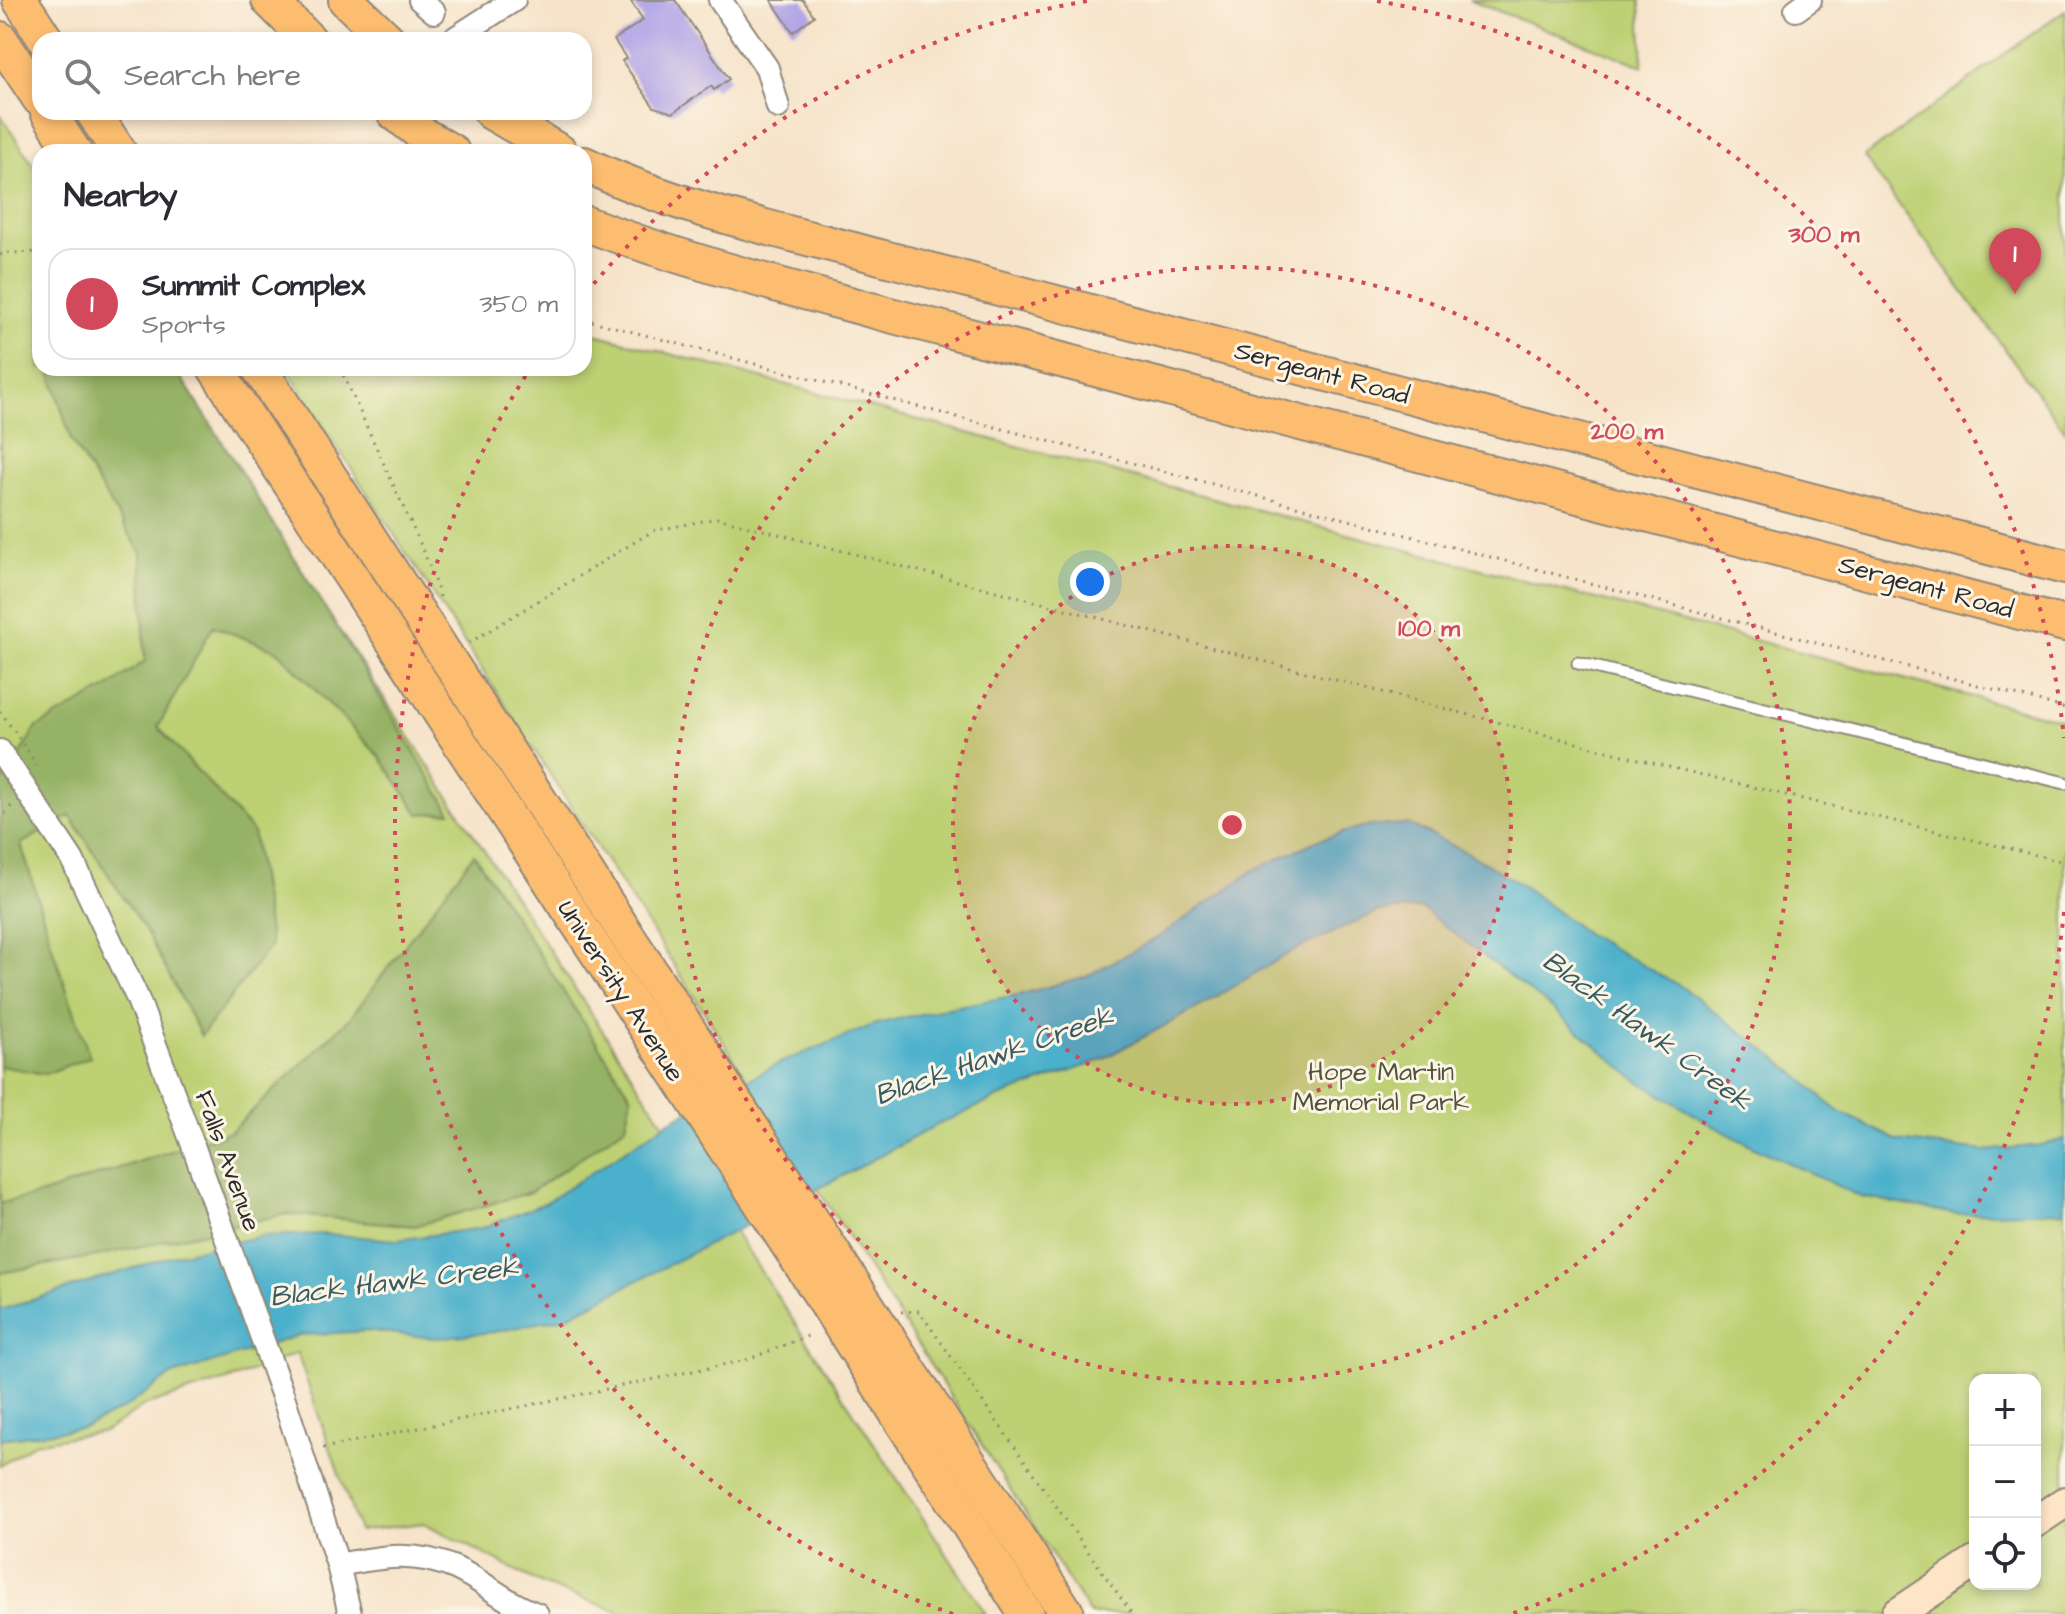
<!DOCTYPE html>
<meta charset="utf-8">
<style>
:root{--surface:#fff;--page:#f2f2f3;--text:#2b2b33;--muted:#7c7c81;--line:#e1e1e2;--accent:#d1495b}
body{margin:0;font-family:"Architects Daughter",sans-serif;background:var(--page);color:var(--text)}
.controls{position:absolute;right:24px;bottom:24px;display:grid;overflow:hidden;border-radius:16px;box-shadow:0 4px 12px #0003}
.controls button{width:72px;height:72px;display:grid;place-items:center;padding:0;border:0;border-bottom:2px solid var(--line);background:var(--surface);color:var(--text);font:40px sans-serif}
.you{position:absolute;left:1090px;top:582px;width:28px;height:28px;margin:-20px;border:6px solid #fff;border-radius:50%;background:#1a73e8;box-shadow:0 0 0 12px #1a73e833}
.badge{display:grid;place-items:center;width:52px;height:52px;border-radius:50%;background:var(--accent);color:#fff;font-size:26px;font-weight:700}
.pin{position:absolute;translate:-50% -66px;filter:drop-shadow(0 2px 4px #0008)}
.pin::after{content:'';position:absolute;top:42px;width:28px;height:24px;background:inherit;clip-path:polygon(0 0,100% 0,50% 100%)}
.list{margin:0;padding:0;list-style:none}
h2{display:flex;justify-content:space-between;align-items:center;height:104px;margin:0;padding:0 32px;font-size:34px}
h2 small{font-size:26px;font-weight:400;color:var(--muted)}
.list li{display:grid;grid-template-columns:52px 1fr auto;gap:24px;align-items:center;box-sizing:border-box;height:112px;margin:0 16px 16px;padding:0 16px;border:2px solid var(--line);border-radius:24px}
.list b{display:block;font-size:30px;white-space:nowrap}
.list p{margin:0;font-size:26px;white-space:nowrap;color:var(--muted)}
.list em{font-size:26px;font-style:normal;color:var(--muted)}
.icon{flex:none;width:44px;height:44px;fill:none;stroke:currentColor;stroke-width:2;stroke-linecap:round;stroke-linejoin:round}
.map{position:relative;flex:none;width:2065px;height:1614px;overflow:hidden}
.search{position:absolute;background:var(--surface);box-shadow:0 4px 12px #0003;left:32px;top:32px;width:560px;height:88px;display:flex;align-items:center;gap:20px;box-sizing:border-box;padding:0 28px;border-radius:24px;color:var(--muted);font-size:30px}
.panel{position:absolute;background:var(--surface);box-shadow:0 4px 12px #0003;left:32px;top:144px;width:560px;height:232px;border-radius:24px}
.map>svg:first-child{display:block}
.green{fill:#bdd073;stroke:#747e4f;stroke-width:2;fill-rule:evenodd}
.forest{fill:#96b265;stroke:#606e48;stroke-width:2}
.water{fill:#4cb0cb;stroke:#3c6e7b;stroke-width:2}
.building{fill:#a99ce7}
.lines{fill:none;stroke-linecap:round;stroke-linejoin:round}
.service-casing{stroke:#90877a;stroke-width:15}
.minor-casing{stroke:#90877a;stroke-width:26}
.secondary-casing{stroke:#90877a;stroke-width:34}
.primary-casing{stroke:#90877a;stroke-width:38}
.path{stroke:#90877a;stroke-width:3;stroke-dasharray:2 6;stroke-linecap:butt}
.service{stroke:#fff;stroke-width:11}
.minor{stroke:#fff;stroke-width:22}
.secondary{stroke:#fee5c5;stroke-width:30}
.primary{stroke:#fcbd6f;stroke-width:34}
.ring{fill:none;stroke:#d1495b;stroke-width:4;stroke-dasharray:4 8}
.labels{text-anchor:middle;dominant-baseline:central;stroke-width:6;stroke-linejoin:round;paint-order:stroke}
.street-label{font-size:26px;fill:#2b2b2b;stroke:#fcf5e5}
.park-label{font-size:26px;fill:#50543d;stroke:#fcf5e5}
.water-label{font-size:28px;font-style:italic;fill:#375a63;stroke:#fcf5e5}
.centre{fill:#d1495b;stroke:#fcf5e5;stroke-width:4}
.ring-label{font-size:24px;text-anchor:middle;font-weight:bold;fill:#d1495b;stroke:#fcf5e5;stroke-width:6;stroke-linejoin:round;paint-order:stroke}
</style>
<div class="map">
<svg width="2065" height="1614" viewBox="0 0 2065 1614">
<rect width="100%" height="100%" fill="#fcf5e5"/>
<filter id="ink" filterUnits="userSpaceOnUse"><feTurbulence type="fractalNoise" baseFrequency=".0125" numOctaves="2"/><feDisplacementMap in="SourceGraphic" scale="16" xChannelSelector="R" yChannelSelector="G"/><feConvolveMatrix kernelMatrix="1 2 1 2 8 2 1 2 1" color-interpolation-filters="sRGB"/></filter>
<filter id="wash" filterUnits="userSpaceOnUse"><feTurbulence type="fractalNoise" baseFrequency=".006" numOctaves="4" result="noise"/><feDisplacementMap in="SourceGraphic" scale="32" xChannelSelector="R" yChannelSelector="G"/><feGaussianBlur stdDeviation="1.8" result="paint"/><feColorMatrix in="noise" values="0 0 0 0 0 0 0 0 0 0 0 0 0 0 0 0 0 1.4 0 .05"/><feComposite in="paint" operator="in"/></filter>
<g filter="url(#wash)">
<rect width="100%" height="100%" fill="#f6e3c9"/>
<g class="green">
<polygon points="1469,0 1640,0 1643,66"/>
<polygon points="2065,10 2065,431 1864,157"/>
<polygon points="0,114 40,175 40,368 167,368 986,1614 627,1614 544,1585 424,1523 359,1531 297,1353 240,1376 144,1406 106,1431 34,1443 0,1466"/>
<path d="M584 331 1412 551 2065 721V1614H1090L696 999 286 368H584ZM1975 1380H2035V1584H1975Z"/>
</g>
<g class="forest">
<polygon points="49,368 175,368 230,454 451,812 419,814 379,756 278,651 213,626 158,727 253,832 271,945 201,1036 148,935 70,816 21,844 55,956 90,1057 45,1074 0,1066 0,785 36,728 107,688 145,661 141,553 71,440"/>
<polygon points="474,854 632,1097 626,1126 531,1192 415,1226 286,1214 97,1256 0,1273 0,1203 39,1195 231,1131 350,1018"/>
</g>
<polygon class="water" points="1408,824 1470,854 1523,886 1587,934 1682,987 1794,1072 1836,1110 1898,1141 1984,1151 2041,1145 2065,1139 2065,1211 1954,1214 1861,1197 1748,1144 1711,1125 1635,1079 1549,1006 1421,908 1377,912 1293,951 1194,1010 1099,1061 999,1097 937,1125 837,1179 566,1317 495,1332 434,1338 370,1331 300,1335 170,1376 123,1409 83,1428 0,1439 0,1310 182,1253 262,1236 326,1234 397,1240 482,1228 545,1203 673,1119 782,1062 876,1024 953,1007 1018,995 1087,976 1157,938 1254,870 1316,841 1365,826"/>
<g id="blocks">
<g class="building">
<polygon points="630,0 675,0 729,79 714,90 711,86 673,113 654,107 622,61 626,58 614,40 643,20"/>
<polygon points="771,0 803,0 814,16 793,32"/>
</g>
</g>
</g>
<g filter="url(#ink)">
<use href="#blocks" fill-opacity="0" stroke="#90877a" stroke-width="2"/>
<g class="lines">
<g class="service-casing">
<polyline id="service" points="1578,663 2065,783"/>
</g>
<g class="minor-casing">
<g id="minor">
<polyline points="420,0 434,12"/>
<polyline points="720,0 767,68 778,107"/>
<polyline points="1796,10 1810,0"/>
<polyline points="452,40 514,0"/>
<polyline points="0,751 72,859 137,997 190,1137 285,1402 338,1565 350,1614"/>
<path d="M338 1565C380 1557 413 1550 455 1568 484 1581 507 1604 537 1614"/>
</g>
</g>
<g class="secondary-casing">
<g id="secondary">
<polyline points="2035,1522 2065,1502"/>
<polyline points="1897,1614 1975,1562"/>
</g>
</g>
<g class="primary-casing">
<g id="primary">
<polyline points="20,0 46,40"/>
<polyline points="269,0 309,40"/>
<polyline points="346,0 388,40"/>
<polyline points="0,39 40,99"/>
<polyline points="48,112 74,152"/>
<polyline points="93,112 119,152"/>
<polyline points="394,112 423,135 452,152"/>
<polyline points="491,112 560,152"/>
<path d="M584 164C678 209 784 231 884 258L2065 567"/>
<path d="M584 223C678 259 775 284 871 310L2065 624"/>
<polyline points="215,368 814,1284 1026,1614"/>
<polyline points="259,368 1067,1614"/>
</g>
</g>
<g class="path">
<polyline points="0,255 5,253 40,252"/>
<polyline points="584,319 2065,708"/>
<polyline points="340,368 424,552 441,599"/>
<polyline points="469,643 653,531 717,518 1661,765 2065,862"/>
<polyline points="0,711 32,757 38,771"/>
<polyline points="0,820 12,805"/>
<polyline points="901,1312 919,1311 1132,1614"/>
<polyline points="323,1448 746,1360 813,1334"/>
</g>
<use href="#service" class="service"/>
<use href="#minor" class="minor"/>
<use href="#secondary" class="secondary"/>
<use href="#primary" class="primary"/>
</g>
</g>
<circle cx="1232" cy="825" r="279" fill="#d1495b" fill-opacity=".12"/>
<g class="ring">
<circle cx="1232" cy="825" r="279"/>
<circle cx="1232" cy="825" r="558"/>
<path d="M2064 912A837 837 0 0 1 1511 1614M953 1614A837 837 0 0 1 530 369M586 293A837 837 0 0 1 1087 1M1377 1A837 837 0 0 1 2064 738"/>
</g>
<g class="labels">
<g class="street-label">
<text transform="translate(1322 373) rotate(15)">Sergeant Road</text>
<text transform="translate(1926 587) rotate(15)">Sergeant Road</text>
<text transform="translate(621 991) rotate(57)">University Avenue</text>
<text transform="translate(228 1161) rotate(70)">Falls Avenue</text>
</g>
<g class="park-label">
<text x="1381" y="1072">Hope Martin<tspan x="1381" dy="30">Memorial Park</tspan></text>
</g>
<g class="water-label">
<text transform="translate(1647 1031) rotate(36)">Black Hawk Creek</text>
<text transform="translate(994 1056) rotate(-19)">Black Hawk Creek</text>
<text transform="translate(394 1282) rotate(-7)">Black Hawk Creek</text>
</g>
</g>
<circle cx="1232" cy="825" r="12" class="centre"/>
<g class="ring-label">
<text x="1824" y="242">300 m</text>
<text x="1627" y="439">200 m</text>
<text x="1429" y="636">100 m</text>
</g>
</svg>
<div class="controls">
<button>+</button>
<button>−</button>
<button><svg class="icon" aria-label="locate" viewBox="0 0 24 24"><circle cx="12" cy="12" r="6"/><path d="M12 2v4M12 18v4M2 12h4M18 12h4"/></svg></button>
</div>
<div class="you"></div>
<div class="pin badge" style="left:2015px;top:294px">1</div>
<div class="search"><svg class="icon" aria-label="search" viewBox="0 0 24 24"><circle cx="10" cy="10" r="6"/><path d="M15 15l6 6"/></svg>Search here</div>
<section class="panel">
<h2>Nearby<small></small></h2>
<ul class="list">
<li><span class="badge">1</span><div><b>Summit Complex</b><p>Sports</p></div><em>350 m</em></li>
</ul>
</section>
</div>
